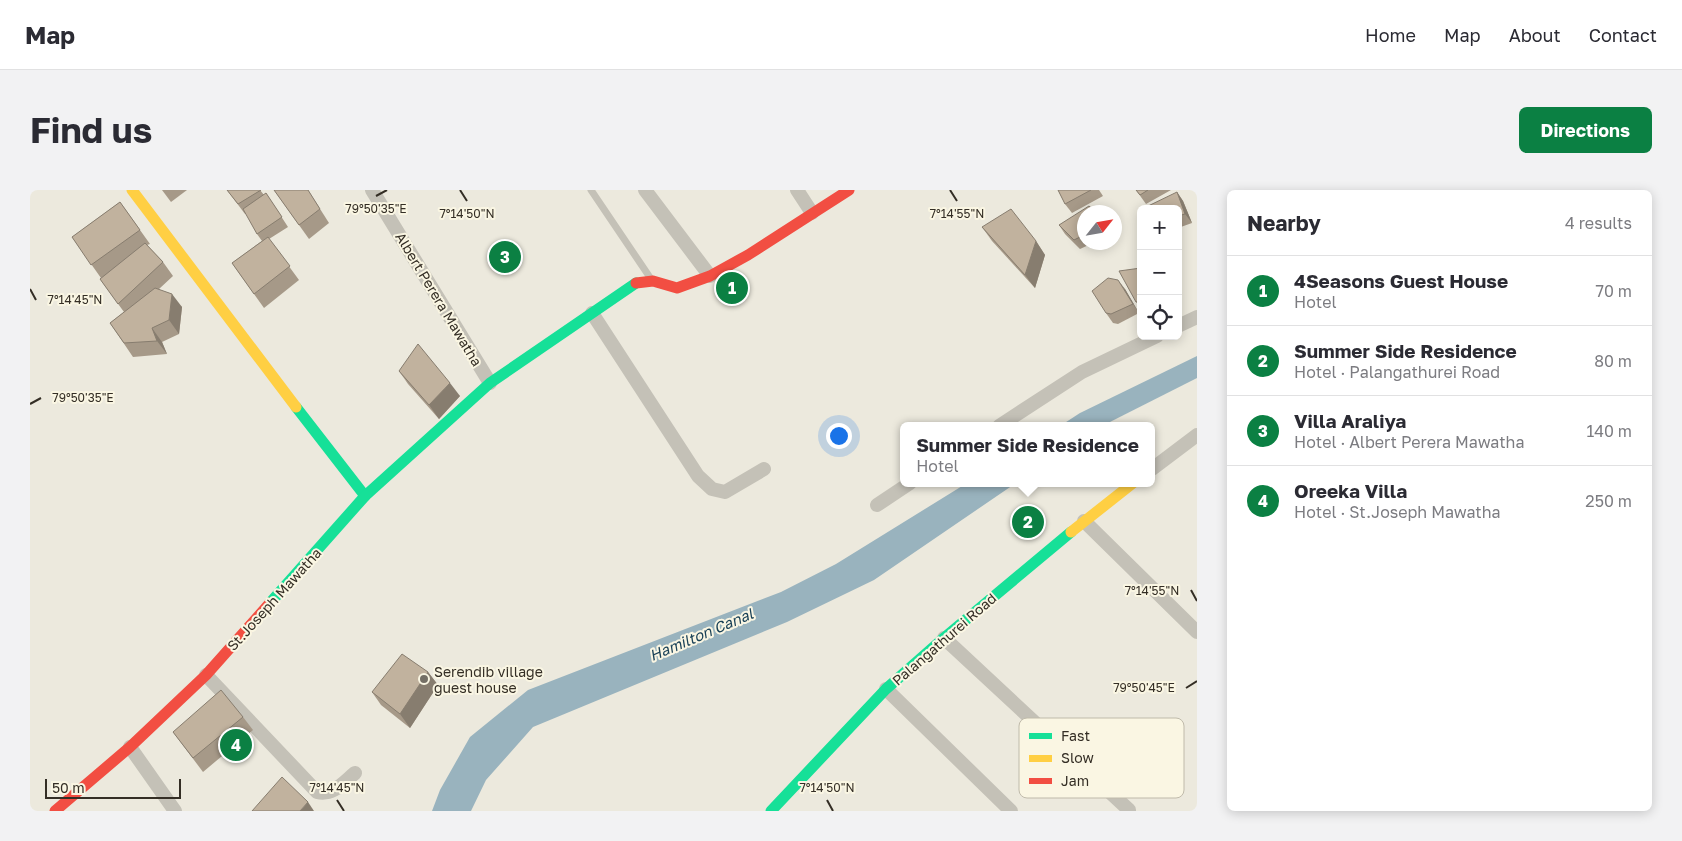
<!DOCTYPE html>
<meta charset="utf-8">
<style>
:root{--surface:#fff;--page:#f2f2f3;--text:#2b2b33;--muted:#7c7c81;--line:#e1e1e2;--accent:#0b8043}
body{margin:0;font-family:"Golos Text",sans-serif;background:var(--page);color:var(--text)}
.controls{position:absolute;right:15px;top:15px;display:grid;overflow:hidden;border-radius:8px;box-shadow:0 2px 12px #0003}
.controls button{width:45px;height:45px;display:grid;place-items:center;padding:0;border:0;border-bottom:1px solid var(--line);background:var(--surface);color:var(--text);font:25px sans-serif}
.compass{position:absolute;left:1047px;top:15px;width:45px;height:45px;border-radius:50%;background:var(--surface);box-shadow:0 2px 12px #0003;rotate:59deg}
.scale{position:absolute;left:15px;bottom:12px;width:136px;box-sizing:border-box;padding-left:5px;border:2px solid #342e25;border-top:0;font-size:14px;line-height:18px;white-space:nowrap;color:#342e25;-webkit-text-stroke:4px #faf6e3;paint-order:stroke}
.you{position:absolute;left:808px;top:245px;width:18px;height:18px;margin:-12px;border:4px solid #fff;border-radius:50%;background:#1a73e8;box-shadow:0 0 0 8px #1a73e833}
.badge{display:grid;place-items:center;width:32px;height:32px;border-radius:50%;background:var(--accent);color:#fff;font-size:16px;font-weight:700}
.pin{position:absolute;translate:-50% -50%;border:2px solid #fff;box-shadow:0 1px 5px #0006}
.popup{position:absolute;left:870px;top:232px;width:255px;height:65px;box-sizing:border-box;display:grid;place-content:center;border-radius:8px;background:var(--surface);filter:drop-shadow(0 1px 4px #0005);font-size:16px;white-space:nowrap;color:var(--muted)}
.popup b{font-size:19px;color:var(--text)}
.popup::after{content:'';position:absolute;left:50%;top:100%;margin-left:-10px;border:10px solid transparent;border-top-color:var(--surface)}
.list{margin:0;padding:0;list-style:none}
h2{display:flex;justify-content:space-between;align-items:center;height:65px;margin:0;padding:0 20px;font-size:21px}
h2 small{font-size:16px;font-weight:400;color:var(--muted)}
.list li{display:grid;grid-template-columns:32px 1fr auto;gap:15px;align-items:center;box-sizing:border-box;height:70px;padding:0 20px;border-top:1px solid var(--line)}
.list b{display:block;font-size:19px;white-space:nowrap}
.list p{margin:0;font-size:16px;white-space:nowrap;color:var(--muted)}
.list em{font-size:16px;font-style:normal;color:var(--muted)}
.icon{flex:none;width:28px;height:28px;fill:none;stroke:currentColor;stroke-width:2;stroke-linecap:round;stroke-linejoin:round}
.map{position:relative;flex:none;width:1167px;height:621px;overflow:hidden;border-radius:8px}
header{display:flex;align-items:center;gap:30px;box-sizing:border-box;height:70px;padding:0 25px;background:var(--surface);border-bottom:1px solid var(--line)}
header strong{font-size:24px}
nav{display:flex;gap:28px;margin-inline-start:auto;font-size:18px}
.intro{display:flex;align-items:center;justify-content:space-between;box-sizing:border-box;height:120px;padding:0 30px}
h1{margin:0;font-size:35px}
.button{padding:12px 22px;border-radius:8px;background:var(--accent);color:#fff;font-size:18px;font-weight:700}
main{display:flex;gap:30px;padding:0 30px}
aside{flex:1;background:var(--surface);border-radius:8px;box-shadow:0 2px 12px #0003}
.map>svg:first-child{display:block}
.water{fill:#99b3be}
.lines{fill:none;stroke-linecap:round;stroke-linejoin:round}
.lane{stroke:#c4c1b7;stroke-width:7}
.street{stroke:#c4c1b7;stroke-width:14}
.fast{stroke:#16e098;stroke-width:11}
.slow{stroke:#ffcf43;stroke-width:11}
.jam{stroke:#f24e42;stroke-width:11}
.wall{fill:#a69988}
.shaded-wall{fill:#877d6f}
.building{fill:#c1b29e;stroke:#877d6f}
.ticks{fill:none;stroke:#342e25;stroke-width:2}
.poi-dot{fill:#746f65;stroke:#faf6e3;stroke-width:2}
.labels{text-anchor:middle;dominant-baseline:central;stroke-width:4;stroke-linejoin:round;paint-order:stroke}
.street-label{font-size:14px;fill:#342e25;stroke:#faf6e3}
.poi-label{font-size:14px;fill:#342e25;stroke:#faf6e3;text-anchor:start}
.water-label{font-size:15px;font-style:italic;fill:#194157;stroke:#faf6e3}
.key{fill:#faf6e3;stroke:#bfbaaa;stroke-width:1}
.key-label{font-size:14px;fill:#342e25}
.ticks-label{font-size:12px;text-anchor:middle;fill:#342e25;stroke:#faf6e3;stroke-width:4;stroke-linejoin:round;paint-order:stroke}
</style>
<header>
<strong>Map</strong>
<nav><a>Home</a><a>Map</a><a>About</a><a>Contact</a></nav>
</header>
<div class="intro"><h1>Find us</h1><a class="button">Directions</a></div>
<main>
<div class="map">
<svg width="1167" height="621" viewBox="0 0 1167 621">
<rect width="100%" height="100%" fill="#ece9dd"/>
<g class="water">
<polygon points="1167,166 1167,188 1072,236 1030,236 1050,223"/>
<polygon points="937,293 986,293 844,390 757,432 503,537 456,590 441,621 402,621 410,600 440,547 498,500 751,402 806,374"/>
</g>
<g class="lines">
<polyline class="lane" points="561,0 621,89"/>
<g class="street">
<polyline points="342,0 460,193"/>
<polyline points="615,0 680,86"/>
<polyline points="767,0 782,23"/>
<polyline points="562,123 668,286 682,299 695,302 734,279"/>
<polyline points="1148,136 1167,127"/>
<polyline points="969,236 1052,182 1127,146"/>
<polyline points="1122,279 1167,245"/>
<polyline points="847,315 880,293"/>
<polyline points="1054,331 1167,442"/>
<polyline points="914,448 1099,620"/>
<path d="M176 485 287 602C303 606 313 593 325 583"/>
<polyline points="856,499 981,621"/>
<polyline points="100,557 145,621"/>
</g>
<g class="fast">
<polyline points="266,217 335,306"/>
<polyline points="240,413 335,306 460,193 606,93"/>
<polyline points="741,621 856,499 914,448 1041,342"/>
</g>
<g class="slow">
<polyline points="102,0 266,217"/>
<polyline points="1041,342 1103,293"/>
</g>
<g class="jam">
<polyline points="606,93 623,91 647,98 680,86 718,65 819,0"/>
<polyline points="25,621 100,557 176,485 240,413"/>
</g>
</g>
<g class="wall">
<polygon points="132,0 157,0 141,12"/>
<polygon points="197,0 230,0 234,5 236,3 258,37 239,49 269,90 234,118 202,73 232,51 227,44 216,23 215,24"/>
<polygon points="244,0 278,0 299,33 279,49"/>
<polygon points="1028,0 1069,0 1073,6 1042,23 1035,14"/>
<polygon points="1106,0 1141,0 1116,14"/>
<polygon points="1147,2 1153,11 1162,33 1148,38 1148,19"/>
<polygon points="90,12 120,54 117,55 133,72 143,86 129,99 152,117 149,144 132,152 137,164 103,167 80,133 94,122 70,89 71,88 42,47"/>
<polygon points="1054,22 1054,52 1065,52 1050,59 1035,44 1029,35"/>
<polygon points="952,37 1006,51 1015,65 1005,98 962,51"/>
<polygon points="1111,78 1111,118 1106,112"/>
<polygon points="1095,99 1109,123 1088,134 1083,133 1076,123"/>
<polygon points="369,181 430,206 409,229 378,194"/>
<polygon points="398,482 408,495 380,538 351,515 342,502"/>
<polygon points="213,527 223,540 173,582 143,542"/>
</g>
<g class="shaded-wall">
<polygon points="1147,2 1153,11 1162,33 1155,24"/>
<polygon points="1006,51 1015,65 1005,98 995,85"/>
<polygon points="1088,90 1095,99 1109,123 1103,114"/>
<polygon points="142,104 152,117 149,144 139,130"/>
<polygon points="122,138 132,152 137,164 127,151"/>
<polygon points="420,193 430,206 409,229 399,215"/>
<polygon points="398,482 408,495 380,538 370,524"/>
<polygon points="278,612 284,621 270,621"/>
</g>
<g class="building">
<polygon points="197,0 231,0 208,14"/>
<polygon points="244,0 278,0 290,19 269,35"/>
<polygon points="1028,0 1061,0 1035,14"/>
<polygon points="1106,0 1118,0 1110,5"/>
<polygon points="1147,2 1155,24 1148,26 1148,19 1115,19 1114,18"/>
<polygon points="236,3 252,27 227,44 213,19"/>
<polygon points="90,12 110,40 61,75 42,47"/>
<polygon points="1059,16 1066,22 1054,22 1054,45 1044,50 1029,35"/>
<polygon points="981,19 1006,51 995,85 952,37"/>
<polygon points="238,47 260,76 224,104 202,73"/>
<polygon points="115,53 133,72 88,114 70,89"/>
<polygon points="1111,78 1111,111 1106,112 1089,81"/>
<polygon points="1078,88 1088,90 1103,114 1081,124 1076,123 1062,101"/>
<polygon points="125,98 142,104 139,130 122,138 127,151 94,153 80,133"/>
<polygon points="388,154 420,193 399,215 369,181"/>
<polygon points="372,464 398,482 370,524 342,502"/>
<polygon points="191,500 213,527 163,568 143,542"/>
<polygon points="252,587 278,612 270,621 222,621"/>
</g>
<path class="ticks" d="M430 0 437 11M920 0 927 11M346 6 357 0M0 99 6 110M0 214 11 208M1161 400 1167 411M1156 498 1167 491M307 610 314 621M797 610 803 621"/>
<circle class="poi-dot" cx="394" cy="489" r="5"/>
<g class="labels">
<g class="street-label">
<text transform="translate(409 109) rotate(59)">Albert Perera Mawatha</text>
<text transform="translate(244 409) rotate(-48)">St.Joseph Mawatha</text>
<text transform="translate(914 449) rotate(-41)">Palangathurei Road</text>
</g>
<g class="poi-label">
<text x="404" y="481">Serendib village<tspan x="404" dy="16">guest house</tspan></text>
</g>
<g class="water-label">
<text transform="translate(671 444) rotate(-23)">Hamilton Canal</text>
</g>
</g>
<rect x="989" y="528" width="165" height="80" rx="8" class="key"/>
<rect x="999" y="543" width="23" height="6" fill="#16e098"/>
<rect x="999" y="565" width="23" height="7" fill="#ffcf43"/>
<rect x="999" y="588" width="23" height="6" fill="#f24e42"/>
<g class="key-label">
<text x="1031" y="551">Fast</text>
<text x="1031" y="573">Slow</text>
<text x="1031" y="596">Jam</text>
</g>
<g class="ticks-label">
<text x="346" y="23">79°50'35"E</text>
<text x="437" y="28">7°14'50"N</text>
<text x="927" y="28">7°14'55"N</text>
<text x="45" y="114">7°14'45"N</text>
<text x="53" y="212">79°50'35"E</text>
<text x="1122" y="405">7°14'55"N</text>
<text x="1114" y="502">79°50'45"E</text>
<text x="307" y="602">7°14'45"N</text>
<text x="797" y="602">7°14'50"N</text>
</g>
</svg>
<div class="controls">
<button>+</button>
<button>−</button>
<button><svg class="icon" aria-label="locate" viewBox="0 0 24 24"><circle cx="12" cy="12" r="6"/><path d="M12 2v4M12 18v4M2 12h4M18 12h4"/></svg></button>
</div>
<svg class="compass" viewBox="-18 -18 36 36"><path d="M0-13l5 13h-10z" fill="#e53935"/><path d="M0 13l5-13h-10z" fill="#7c7c81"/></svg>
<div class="scale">50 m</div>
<div class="you"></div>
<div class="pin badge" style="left:702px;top:98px">1</div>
<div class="pin badge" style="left:998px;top:332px">2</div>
<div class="popup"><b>Summer Side Residence</b>Hotel</div>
<div class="pin badge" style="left:475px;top:67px">3</div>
<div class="pin badge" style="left:206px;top:555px">4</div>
</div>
<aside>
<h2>Nearby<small>4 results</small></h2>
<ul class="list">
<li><span class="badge">1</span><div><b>4Seasons Guest House</b><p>Hotel</p></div><em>70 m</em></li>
<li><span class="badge">2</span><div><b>Summer Side Residence</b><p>Hotel · Palangathurei Road</p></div><em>80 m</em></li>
<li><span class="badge">3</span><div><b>Villa Araliya</b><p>Hotel · Albert Perera Mawatha</p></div><em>140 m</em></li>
<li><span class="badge">4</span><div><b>Oreeka Villa</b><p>Hotel · St.Joseph Mawatha</p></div><em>250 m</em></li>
</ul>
</aside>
</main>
